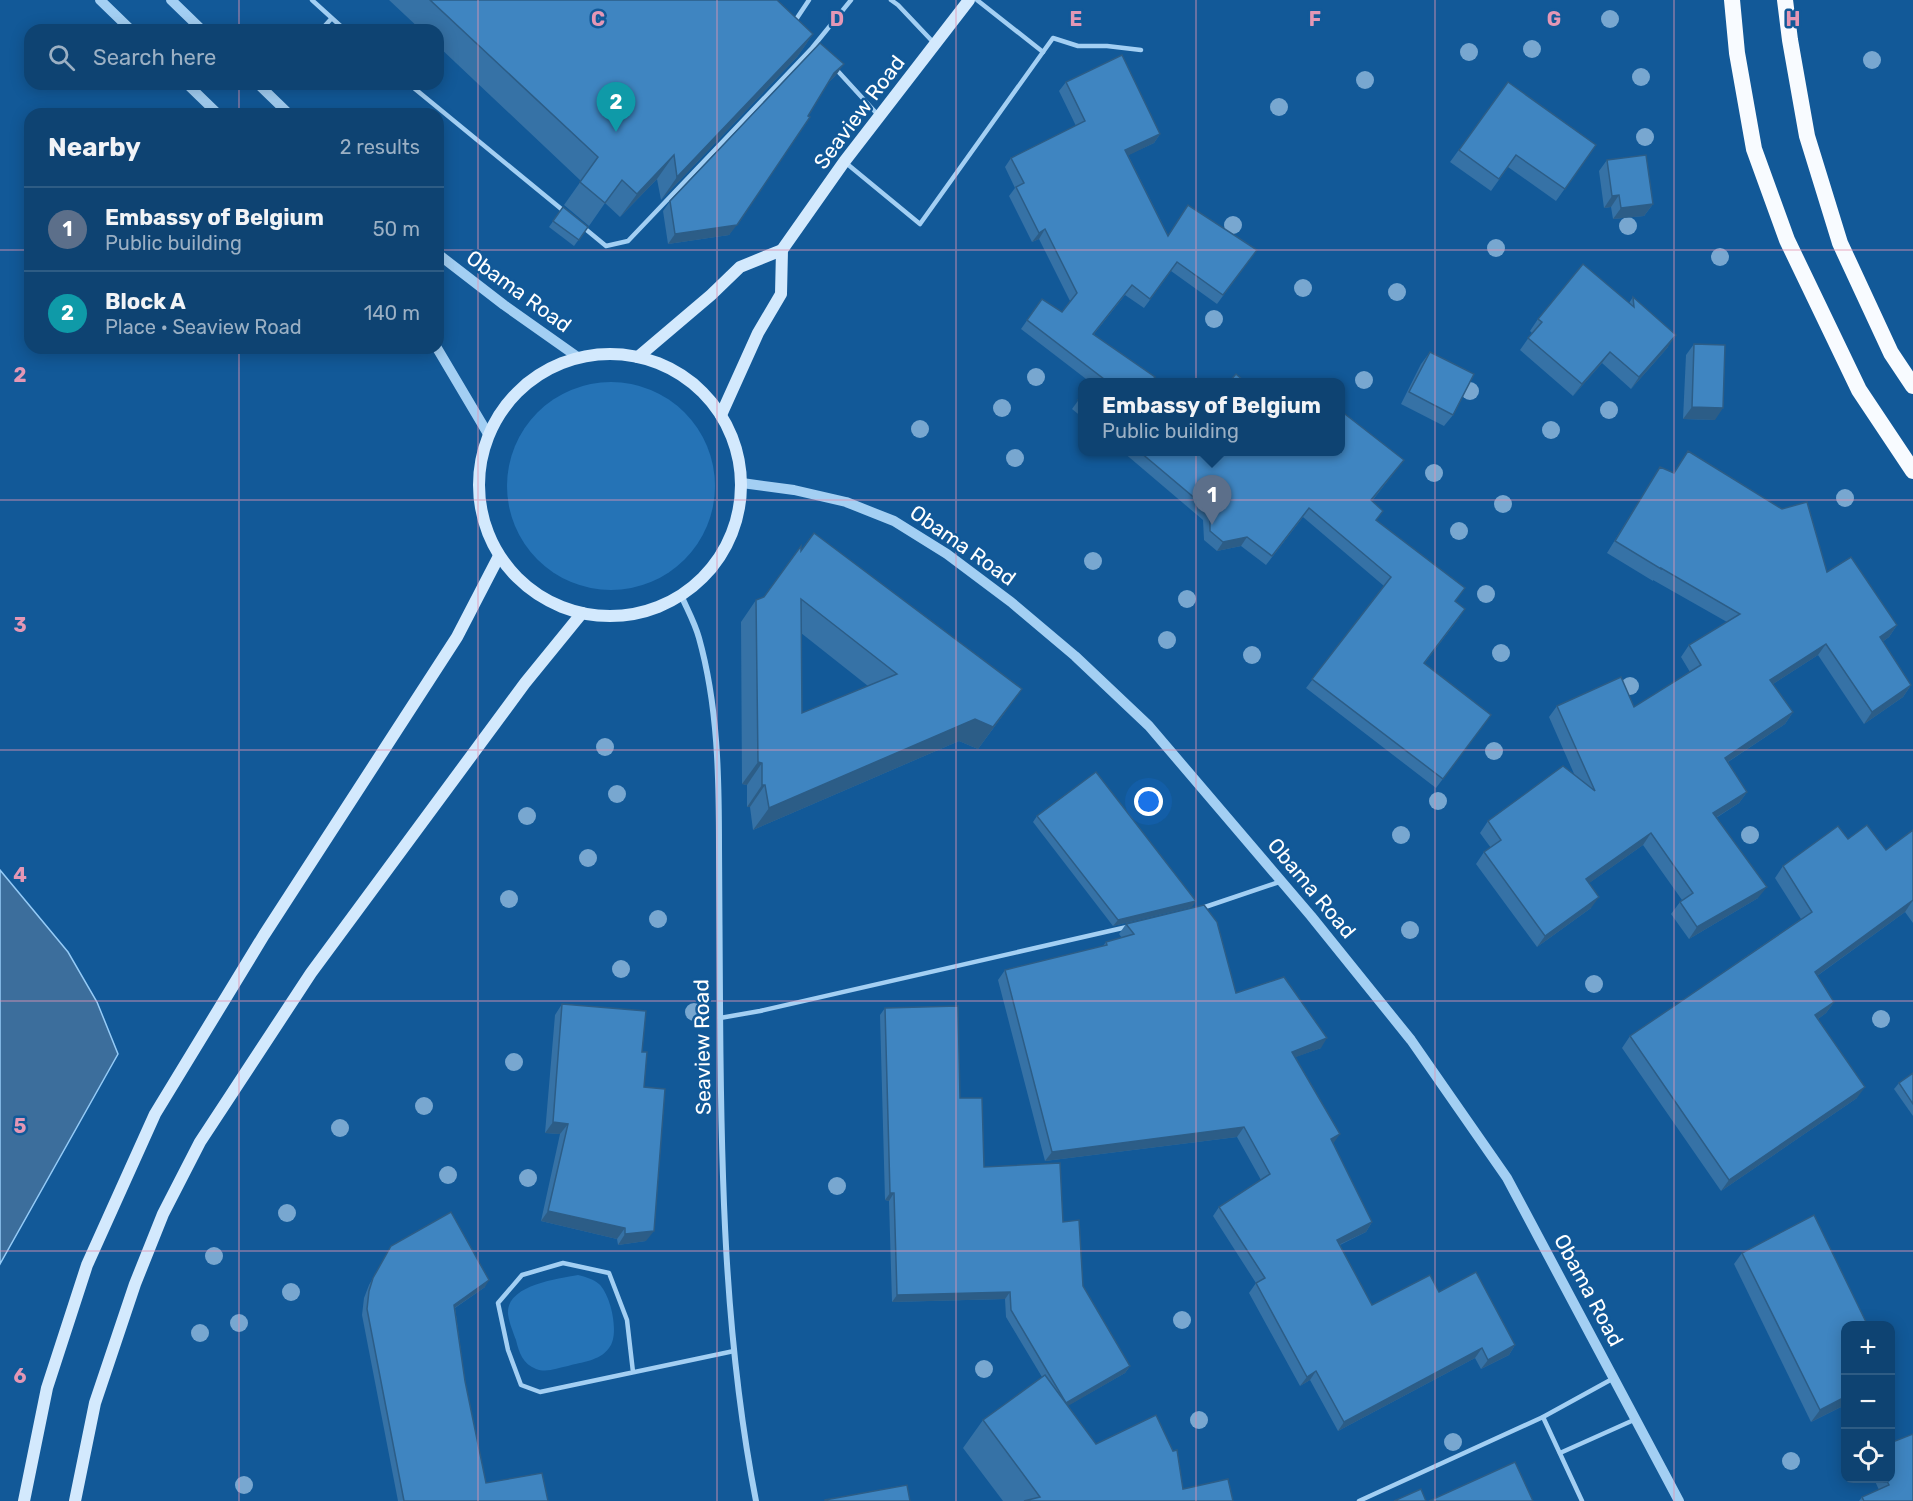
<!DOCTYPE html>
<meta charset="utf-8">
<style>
:root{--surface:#0e4372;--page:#1c4e7a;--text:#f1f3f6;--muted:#9bb0c4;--line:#2e5c84;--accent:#8abfa5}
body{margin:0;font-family:Rubik,sans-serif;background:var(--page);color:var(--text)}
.controls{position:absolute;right:18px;bottom:18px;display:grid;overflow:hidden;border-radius:12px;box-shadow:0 3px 15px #0003}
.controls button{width:54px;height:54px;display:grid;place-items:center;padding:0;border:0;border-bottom:2px solid var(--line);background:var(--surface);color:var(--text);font:30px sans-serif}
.you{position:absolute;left:1149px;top:802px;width:21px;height:21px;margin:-15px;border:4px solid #fff;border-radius:50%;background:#1a73e8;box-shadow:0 0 0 9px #1a73e833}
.badge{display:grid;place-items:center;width:39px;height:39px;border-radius:50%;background:var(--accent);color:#fff;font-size:20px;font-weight:700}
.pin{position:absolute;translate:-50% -50px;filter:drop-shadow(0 2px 3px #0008)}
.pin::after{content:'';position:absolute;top:32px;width:21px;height:18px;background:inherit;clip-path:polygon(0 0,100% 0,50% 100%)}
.popup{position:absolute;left:1078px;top:378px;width:267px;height:78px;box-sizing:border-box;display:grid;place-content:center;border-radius:12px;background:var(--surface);filter:drop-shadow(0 2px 4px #0005);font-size:20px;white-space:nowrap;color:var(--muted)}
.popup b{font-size:22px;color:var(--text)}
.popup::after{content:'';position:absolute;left:50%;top:100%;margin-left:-12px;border:12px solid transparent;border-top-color:var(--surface)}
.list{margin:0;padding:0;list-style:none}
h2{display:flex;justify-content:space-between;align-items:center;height:78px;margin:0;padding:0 24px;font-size:26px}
h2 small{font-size:20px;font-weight:400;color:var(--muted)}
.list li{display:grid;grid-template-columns:39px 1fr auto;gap:18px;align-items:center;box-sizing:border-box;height:84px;padding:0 24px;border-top:2px solid var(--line)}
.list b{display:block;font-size:22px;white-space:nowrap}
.list p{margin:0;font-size:20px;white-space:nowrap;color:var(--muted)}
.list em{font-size:20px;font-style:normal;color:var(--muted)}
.icon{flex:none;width:33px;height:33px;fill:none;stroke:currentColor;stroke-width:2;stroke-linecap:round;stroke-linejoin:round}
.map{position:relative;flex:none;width:1913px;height:1501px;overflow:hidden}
.search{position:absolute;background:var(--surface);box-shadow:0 3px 15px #0003;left:24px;top:24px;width:420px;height:66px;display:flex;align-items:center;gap:15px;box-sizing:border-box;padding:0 21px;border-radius:18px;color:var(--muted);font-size:22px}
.panel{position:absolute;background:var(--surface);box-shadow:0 3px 15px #0003;left:24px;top:108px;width:420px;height:246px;border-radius:18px}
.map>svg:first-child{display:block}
.green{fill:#2573b6}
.water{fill:#3c6e9c;stroke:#95cbf7;stroke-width:1.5}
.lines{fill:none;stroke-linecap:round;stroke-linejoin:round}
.service{stroke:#a3cff3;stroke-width:4.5}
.minor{stroke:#a3cff3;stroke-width:6}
.tertiary{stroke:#a3cff3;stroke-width:10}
.secondary{stroke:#d3e9fd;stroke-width:12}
.trunk{stroke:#f8fbff;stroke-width:16}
.tree{fill:#78a7d0}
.wall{fill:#3672a6;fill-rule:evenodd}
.shaded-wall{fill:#2c5d87}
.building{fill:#3f85c1;stroke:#2c5d87;stroke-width:1.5;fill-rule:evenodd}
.grid{fill:none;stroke:#e497b5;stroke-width:1.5;stroke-opacity:0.55}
.labels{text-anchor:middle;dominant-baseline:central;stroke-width:5;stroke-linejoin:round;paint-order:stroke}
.street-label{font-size:21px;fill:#fff;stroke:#125998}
.grid-label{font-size:20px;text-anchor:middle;font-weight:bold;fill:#e497b5;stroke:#125998;stroke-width:5;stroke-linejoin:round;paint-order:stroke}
</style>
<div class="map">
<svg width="1913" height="1501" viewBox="0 0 1913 1501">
<rect width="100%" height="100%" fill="#125998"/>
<g class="green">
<circle cx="611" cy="486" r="104"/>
<path d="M578 1275C586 1277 593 1279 599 1284 611 1295 620 1335 609 1348 600 1361 581 1362 568 1366 557 1368 547 1373 536 1369 523 1364 519 1353 516 1340 513 1332 509 1322 508 1314 506 1285 557 1279 578 1275Z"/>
</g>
<polygon class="water" points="0,870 68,952 97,1002 118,1054 0,1264"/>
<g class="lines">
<g class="service">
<polyline points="312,0 345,30"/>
<polyline points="891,0 898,5 933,42"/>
<polyline points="977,0 1043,52"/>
<polyline points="795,21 809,0"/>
<polyline points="321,30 331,19"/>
<polyline points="835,68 878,115"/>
<polyline points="409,84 565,212"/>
<polyline points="846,163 920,224 1053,38 1078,46 1107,46 1141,50"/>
<polyline points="583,227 606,246 628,241 812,48 851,0"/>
<polyline points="1202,908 1279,882"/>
<polyline points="720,1018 760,1011 1127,927"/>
<polyline points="633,1372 627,1320 609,1273 563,1263 522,1275 498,1303 508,1350 521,1385 540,1392 734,1351"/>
<polyline points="1543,1417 1582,1501"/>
<polyline points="1560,1453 1636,1419"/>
<polyline points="1359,1501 1543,1417 1614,1378"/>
</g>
<path class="minor" d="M681 595C687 609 695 623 699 638 718 706 719 777 719 847 719 899 720 951 720 1003 721 1169 724 1338 756 1501"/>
<g class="tertiary">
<polyline points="100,0 131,30"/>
<polyline points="171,0 202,30"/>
<polyline points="187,84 218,114"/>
<polyline points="258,84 289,114"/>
<polyline points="438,254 504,305 579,358"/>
<polyline points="437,348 488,434"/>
<polyline points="742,483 794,490 846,502 894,521 947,554 1011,602 1075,656 1149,726 1311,916 1411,1040 1507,1178 1679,1501"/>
</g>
<g class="secondary">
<circle cx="610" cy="485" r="131"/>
<polyline points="638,357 711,295 740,267 782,250"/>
<polyline points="721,415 758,333 781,294 782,250 844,162 969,0"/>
<polyline points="24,1501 47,1388 87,1265 155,1114 264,935 457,637 499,556"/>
<polyline points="75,1501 95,1403 135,1284 163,1214 200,1142 311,973 525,683 582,613"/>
</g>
<g class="trunk">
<polyline points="1732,0 1737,53 1754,149 1787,240 1859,390 1913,471"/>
<polyline points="1785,0 1790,40 1807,136 1840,243 1891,353 1913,386"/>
</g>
</g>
<g class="tree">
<circle cx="1610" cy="19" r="9"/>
<circle cx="1532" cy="49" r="9"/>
<circle cx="1469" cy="52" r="9"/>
<circle cx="1872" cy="60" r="9"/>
<circle cx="1641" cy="77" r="9"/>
<circle cx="1365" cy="80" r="9"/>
<circle cx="1279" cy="107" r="9"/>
<circle cx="1645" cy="137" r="9"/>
<circle cx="1233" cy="225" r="9"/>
<circle cx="1628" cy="226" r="9"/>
<circle cx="1496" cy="248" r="9"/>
<circle cx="1720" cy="257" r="9"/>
<circle cx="1303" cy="288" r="9"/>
<circle cx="1397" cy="292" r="9"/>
<circle cx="1214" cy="319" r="9"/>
<circle cx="1036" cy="377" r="9"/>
<circle cx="1364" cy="380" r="9"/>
<circle cx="1470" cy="391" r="9"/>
<circle cx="1002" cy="408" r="9"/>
<circle cx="1609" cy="410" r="9"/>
<circle cx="920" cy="429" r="9"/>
<circle cx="1551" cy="430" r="9"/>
<circle cx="1015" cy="458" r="9"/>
<circle cx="1434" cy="473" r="9"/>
<circle cx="1845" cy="498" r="9"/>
<circle cx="1503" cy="504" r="9"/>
<circle cx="1459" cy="531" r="9"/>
<circle cx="1093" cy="561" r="9"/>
<circle cx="1486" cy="594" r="9"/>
<circle cx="1187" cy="599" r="9"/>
<circle cx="1167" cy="640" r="9"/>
<circle cx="1501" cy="653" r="9"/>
<circle cx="1252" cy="655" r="9"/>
<circle cx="1630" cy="686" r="9"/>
<circle cx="605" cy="747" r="9"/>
<circle cx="1494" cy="751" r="9"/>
<circle cx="617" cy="794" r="9"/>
<circle cx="1438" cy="801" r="9"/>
<circle cx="527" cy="816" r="9"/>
<circle cx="1401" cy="835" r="9"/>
<circle cx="1750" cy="835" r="9"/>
<circle cx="588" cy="858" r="9"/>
<circle cx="509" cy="899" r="9"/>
<circle cx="658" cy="919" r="9"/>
<circle cx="1410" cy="930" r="9"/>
<circle cx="621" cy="969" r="9"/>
<circle cx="1594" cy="984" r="9"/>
<circle cx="694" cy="1012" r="9"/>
<circle cx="1881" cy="1019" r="9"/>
<circle cx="514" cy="1062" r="9"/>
<circle cx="424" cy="1106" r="9"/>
<circle cx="340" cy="1128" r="9"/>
<circle cx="448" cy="1175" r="9"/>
<circle cx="528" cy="1178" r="9"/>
<circle cx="837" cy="1186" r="9"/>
<circle cx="287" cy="1213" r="9"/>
<circle cx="214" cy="1256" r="9"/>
<circle cx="291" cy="1292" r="9"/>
<circle cx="1182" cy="1320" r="9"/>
<circle cx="239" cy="1323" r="9"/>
<circle cx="200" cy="1333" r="9"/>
<circle cx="984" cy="1369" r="9"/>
<circle cx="1199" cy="1420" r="9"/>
<circle cx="1453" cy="1442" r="9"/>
<circle cx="1791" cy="1461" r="9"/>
<circle cx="244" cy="1485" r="9"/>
</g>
<g class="wall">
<polygon points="389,0 777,0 813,34 797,57 661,200 657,179 620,217 605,203 589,226 564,205 581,181 438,46 438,30 421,30"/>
<polygon points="837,74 829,82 729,235 668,244 663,211 670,201"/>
<polygon points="1066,82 1160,134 1154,143 1128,155 1168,235 1257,250 1217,304 1171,271 1144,308 1125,295 1094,334 1151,382 1090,382 1021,329 1042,299 1062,312 1070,301 1039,239 1032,242 1009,196 1015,188 1005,167 1011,158 1076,126 1059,91"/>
<polygon points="1508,82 1596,145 1556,201 1508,167 1491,191 1450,162"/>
<polygon points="1607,160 1653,204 1644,216 1613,219 1611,207 1604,208 1599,171"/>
<polygon points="563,207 588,227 574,246 549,227"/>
<polygon points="1633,297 1668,347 1631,389 1602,363 1573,396 1520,350 1532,333 1530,331 1538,319 1629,303"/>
<polygon points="1694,344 1715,420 1683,419 1686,355"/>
<polygon points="1430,352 1453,415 1444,426 1401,404 1421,364"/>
<polygon points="1083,394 1083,418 1072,409"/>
<polygon points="1123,452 1341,452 1404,460 1372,501 1376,520 1455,601 1459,618 1424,664 1491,715 1436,788 1306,688 1384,586 1303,517 1266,565 1241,546 1217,551 1204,540 1203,520"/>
<polygon points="1660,467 1827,572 1897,625 1889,637 1882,642 1911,685 1903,697 1864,724 1818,655 1773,684 1793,712 1785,724 1728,762 1747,792 1739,803 1716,818 1758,898 1689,939 1671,914 1680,902 1682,900 1643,845 1589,883 1591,908 1537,947 1476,864 1484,852 1491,848 1480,833 1488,821 1575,776 1549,717 1557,706 1634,707 1690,672 1681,657 1689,645 1727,622 1653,580 1653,581 1607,553"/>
<path d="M801 551 1006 711 978 749 959 741 753 830 750 807H747V785L742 784 741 622 756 600 764 597ZM801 633 868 686 802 713Z"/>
<polygon points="1037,816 1192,907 1113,926 1033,822"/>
<polygon points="1913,830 1913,923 1905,912 1817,976 1834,1002 1826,1013 1818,1019 1857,1098 1721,1191 1622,1048 1630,1036 1801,919 1775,878 1783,866 1848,839 1886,850"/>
<polygon points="1126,924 1236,993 1321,1048 1295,1057 1333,1143 1372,1222 1366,1232 1340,1245 1372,1305 1439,1292 1515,1345 1509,1355 1481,1369 1475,1358 1338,1431 1310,1380 1300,1386 1249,1293 1256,1283 1213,1216 1219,1207 1261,1180 1237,1137 1045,1161 998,980 1005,970 1103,946 1106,942 1122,938 1119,934"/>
<polygon points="562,1004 642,1052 644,1087 646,1241 618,1245 617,1239 541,1221 560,1134 545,1133 555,1015"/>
<polygon points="885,1008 960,1098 984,1167 1063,1222 1083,1286 1130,1366 1125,1373 1067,1406 1096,1444 1183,1489 1233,1501 1003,1501 963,1448 983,1420 1042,1377 1006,1317 1005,1299 892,1302 889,1201 885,1200 880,1015"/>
<polygon points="1913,1073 1913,1116 1894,1089 1899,1083"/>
<polygon points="391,1246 485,1287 455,1308 465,1381 486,1483 548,1501 398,1501 362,1315 364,1298 369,1285"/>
<polygon points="1742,1253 1845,1326 1845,1405 1811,1422 1734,1264"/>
<polygon points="1874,1479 1890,1479 1913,1501 1859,1501 1862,1497 1879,1490"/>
</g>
<g class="shaded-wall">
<polygon points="813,34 797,57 661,200 677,177"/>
<polygon points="844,64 837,74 827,84 834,73"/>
<polygon points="1160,134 1154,143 1119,160 1125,150"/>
<polygon points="674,155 657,179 620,217 637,194"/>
<polygon points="1619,195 1611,207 1604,208 1612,196"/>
<polygon points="1653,204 1644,216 1613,219 1621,208"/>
<polygon points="737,225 729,235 668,244 675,234"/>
<polygon points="1045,229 1039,239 1032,242 1039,233"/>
<polygon points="1676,335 1668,347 1631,389 1639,377"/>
<polygon points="1610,352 1602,363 1573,396 1582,384"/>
<polygon points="1692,407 1723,408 1715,420 1683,419"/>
<polygon points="1404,460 1397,469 1365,509 1371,500"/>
<polygon points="1247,537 1241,546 1217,551 1223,542"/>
<polygon points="1897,625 1889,637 1872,649 1880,637"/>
<polygon points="1826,644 1818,655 1762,691 1770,680"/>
<polygon points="1911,685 1903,697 1864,724 1872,712"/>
<polygon points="1022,689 978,749 959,741 753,830 769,808"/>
<polygon points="1793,712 1785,724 1717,769 1725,758"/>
<polygon points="758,762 762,763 747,785 742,784"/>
<polygon points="762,785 765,785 750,807 747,807"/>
<polygon points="1747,792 1739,803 1704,825 1713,813"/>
<polygon points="1651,833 1643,845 1578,891 1586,879"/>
<polygon points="1767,887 1758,898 1689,939 1697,927"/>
<polygon points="1599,897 1591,908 1537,947 1545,936"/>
<polygon points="1913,900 1905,912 1807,983 1815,972"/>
<polygon points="1196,901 1192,907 1113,926 1118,920"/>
<polygon points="1834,1002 1826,1013 1807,1027 1815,1015"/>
<polygon points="1327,1038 1321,1048 1285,1061 1292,1052"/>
<polygon points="1865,1087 1857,1098 1721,1191 1729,1180"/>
<polygon points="553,1122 568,1124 560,1134 545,1133"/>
<polygon points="1244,1127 1237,1137 1045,1161 1052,1152"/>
<polygon points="1340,1134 1333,1144 1331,1139"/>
<polygon points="890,1193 894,1193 889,1201 885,1200"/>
<polygon points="548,1211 625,1228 617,1239 541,1221"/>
<polygon points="1372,1222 1366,1232 1330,1249 1337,1240"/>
<polygon points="654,1231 646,1241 618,1245 625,1234"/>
<polygon points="489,1280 485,1287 450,1311 454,1305"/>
<polygon points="1010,1292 1005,1299 892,1302 897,1295"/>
<polygon points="1515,1345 1509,1355 1481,1369 1488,1360"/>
<polygon points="1482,1348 1475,1358 1338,1431 1344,1422"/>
<polygon points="1130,1366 1125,1373 1061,1410 1066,1403"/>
<polygon points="1316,1371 1310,1380 1300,1386 1307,1377"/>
<polygon points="1845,1397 1845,1405 1811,1422 1820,1410"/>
</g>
<g class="building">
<polygon points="430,0 777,0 813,34 677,177 674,155 637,194 622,180 605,203 580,182 598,157"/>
<polygon points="820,43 844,64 834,73 808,116 810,117 737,225 675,234 670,201"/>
<polygon points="1122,55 1160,134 1125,150 1168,236 1188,205 1257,250 1223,295 1177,262 1150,299 1132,285 1093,334 1155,377 1151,382 1108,382 1027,320 1042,299 1062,312 1077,293 1045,229 1039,233 1016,187 1024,183 1011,158 1085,121 1066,82"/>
<polygon points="1508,82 1596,145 1565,189 1516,155 1499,179 1459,150"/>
<polygon points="1646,155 1653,204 1621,208 1619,195 1612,196 1607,160"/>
<polygon points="563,207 588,227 579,240 553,221"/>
<polygon points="1583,264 1634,307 1633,297 1676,335 1639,377 1610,352 1582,384 1528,338 1542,322 1538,319"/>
<polygon points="1694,344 1725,345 1723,408 1692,407"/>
<polygon points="1430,352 1474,374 1453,415 1409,392"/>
<polygon points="1236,374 1245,382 1229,382"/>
<polygon points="1083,394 1083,404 1078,400"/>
<polygon points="1341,411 1404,460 1371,500 1383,511 1376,520 1465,588 1455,601 1465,609 1424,663 1491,715 1443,779 1312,679 1391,577 1309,508 1272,556 1247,537 1223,542 1210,531 1210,511 1140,452 1341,452"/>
<polygon points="1688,451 1782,509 1807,502 1827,572 1851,557 1897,625 1880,637 1911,685 1872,712 1826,644 1770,680 1793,712 1725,758 1747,792 1713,813 1767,887 1697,927 1680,902 1693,893 1651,833 1586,879 1599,897 1545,936 1484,852 1501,840 1488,821 1563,766 1595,791 1557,706 1621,677 1634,707 1701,665 1689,645 1740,614 1661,568 1661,569 1615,541 1660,467 1674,473"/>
<path d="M814 533 1022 689 993 727 975 719 769 808 765 785H762V763L758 762 756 600 764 597 801 546V551ZM801 599 897 674 802 713Z"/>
<polygon points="1096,772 1196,901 1118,920 1037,816"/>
<polygon points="1867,825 1886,850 1913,830 1913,900 1815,972 1834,1002 1815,1015 1865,1087 1729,1180 1630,1036 1812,912 1783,866 1838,826 1848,839"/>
<polygon points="1204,905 1217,922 1236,993 1284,977 1327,1038 1292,1052 1340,1134 1331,1139 1372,1222 1337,1240 1372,1305 1430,1275 1439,1292 1476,1272 1515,1345 1488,1360 1482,1348 1344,1422 1316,1371 1307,1377 1256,1283 1265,1278 1219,1207 1270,1174 1244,1127 1052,1152 1005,970 1107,945 1106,942 1134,934 1126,924"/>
<polygon points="562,1004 646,1011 642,1052 647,1052 644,1087 665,1089 654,1231 625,1234 625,1228 548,1211 568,1124 553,1122"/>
<polygon points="958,1006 960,1098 982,1098 984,1167 1060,1163 1063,1222 1079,1220 1083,1286 1130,1366 1066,1403 1011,1310 1010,1292 897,1295 894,1193 890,1193 885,1008"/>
<polygon points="1913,1073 1913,1104 1899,1083"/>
<polygon points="451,1212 489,1280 454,1305 465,1381 486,1483 542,1473 548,1501 404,1501 367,1309 369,1291 373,1278 391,1246"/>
<polygon points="1814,1215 1868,1326 1845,1326 1845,1397 1820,1410 1742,1253"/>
<polygon points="1045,1375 1096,1444 1156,1415 1173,1451 1177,1450 1183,1489 1228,1479 1233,1501 1024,1501 1040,1497 983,1420"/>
<polygon points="1913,1434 1913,1501 1864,1501 1862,1497 1889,1485 1886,1479 1890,1479 1890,1443"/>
<polygon points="1515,1462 1533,1501 1429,1501"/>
<polygon points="907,1485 910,1501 825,1501 825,1500"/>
<polygon points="1421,1489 1426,1501 1394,1501"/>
</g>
<path class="grid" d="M239 0V30M478 0V1501M717 0V1501M956 0V1501M1196 0V1501M1435 0V1501M1674 0V1501M239 84V114M0 250H30M438 250H1913M239 348V1501M0 500H1913M0 750H1913M0 1001H1913M0 1251H1913"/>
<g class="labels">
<g class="street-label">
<text transform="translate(859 112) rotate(-53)">Seaview Road</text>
<text transform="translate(519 291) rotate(36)">Obama Road</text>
<text transform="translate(963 545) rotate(35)">Obama Road</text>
<text transform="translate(1312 888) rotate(50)">Obama Road</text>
<text transform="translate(702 1047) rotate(-91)">Seaview Road</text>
<text transform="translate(1589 1290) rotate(62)">Obama Road</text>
</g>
</g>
<g class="grid-label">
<text x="598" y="26">C</text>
<text x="837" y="26">D</text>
<text x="1076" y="26">E</text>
<text x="1315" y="26">F</text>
<text x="1554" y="26">G</text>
<text x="1793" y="26">H</text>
<text x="20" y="382">2</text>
<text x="20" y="632">3</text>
<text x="20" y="882">4</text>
<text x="20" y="1133">5</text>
<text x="20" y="1383">6</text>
</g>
</svg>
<div class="controls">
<button>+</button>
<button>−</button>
<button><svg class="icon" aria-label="locate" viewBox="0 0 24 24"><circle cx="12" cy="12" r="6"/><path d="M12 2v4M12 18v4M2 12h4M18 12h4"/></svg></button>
</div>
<div class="you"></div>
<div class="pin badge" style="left:1212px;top:525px;background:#5c6f8a">1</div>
<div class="popup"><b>Embassy of Belgium</b>Public building</div>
<div class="pin badge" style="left:616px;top:132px;background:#0f9aa8">2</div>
<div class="search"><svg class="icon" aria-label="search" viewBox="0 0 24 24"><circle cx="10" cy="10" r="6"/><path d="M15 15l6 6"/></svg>Search here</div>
<section class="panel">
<h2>Nearby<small>2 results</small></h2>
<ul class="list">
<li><span class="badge" style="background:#5c6f8a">1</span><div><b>Embassy of Belgium</b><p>Public building</p></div><em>50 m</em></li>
<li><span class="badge" style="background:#0f9aa8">2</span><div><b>Block A</b><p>Place · Seaview Road</p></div><em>140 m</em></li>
</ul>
</section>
</div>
